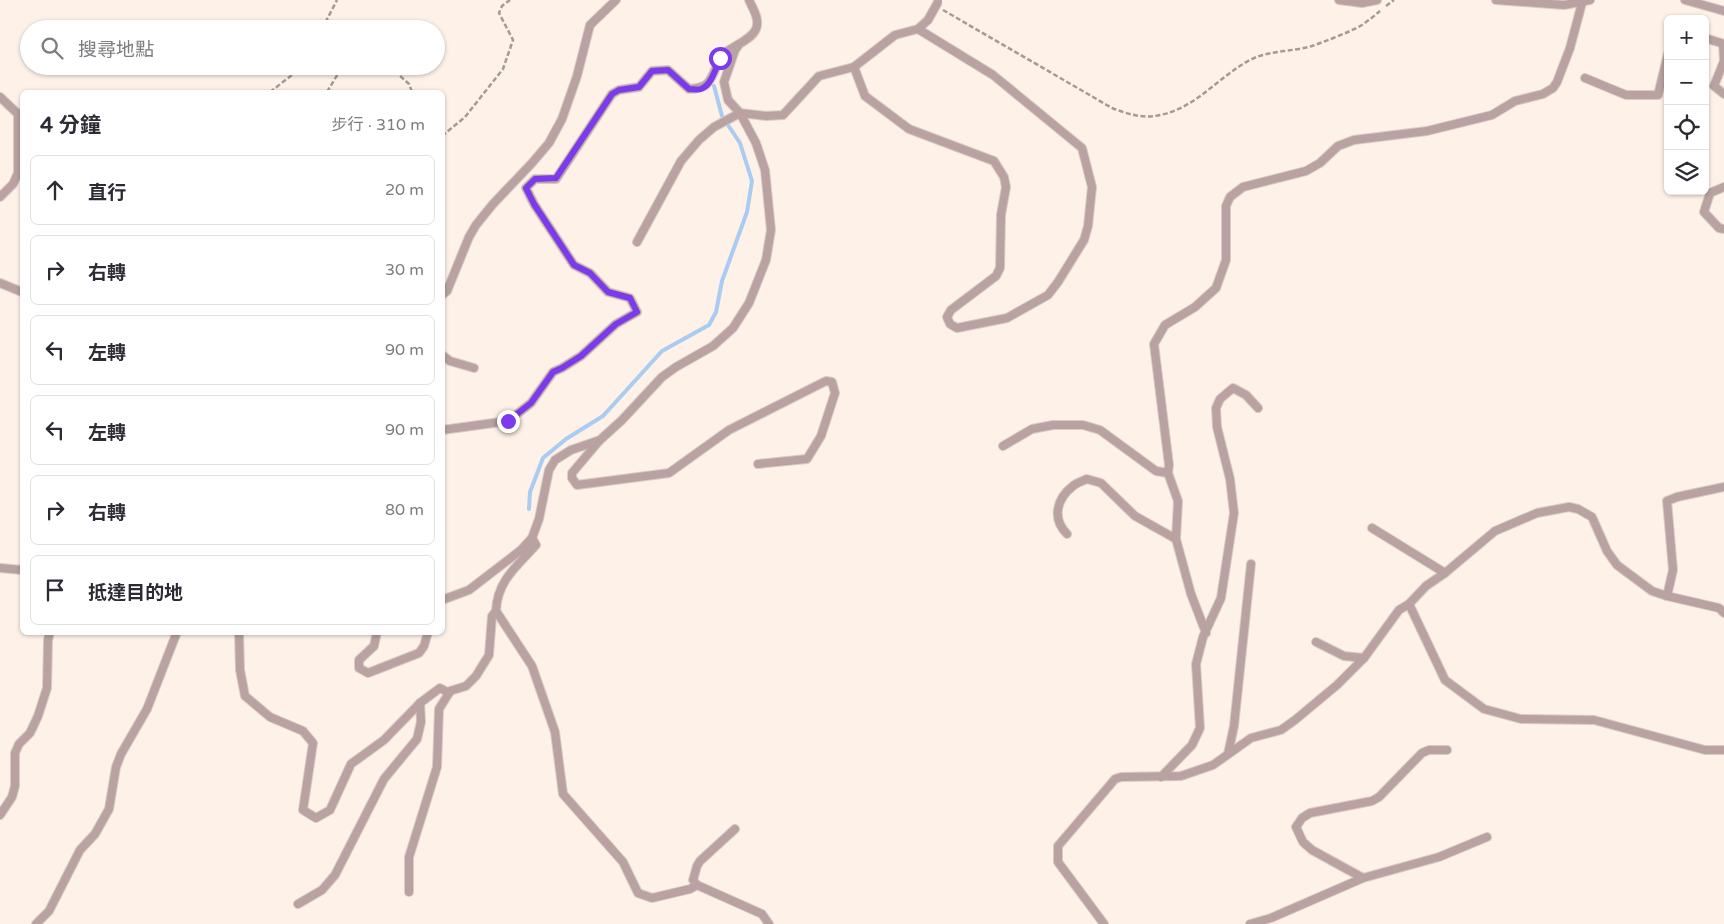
<!DOCTYPE html>
<html lang="zh-TW">
<meta charset="utf-8">
<style>
:root{--surface:#fff;--page:#f7f7f7;--text:#2b2b33;--muted:#7c7c81;--line:#e1e1e2}
body{margin:0;font-family:"Varela Round","Noto Sans TC",sans-serif;background:var(--page);color:var(--text)}
.controls{position:absolute;right:15px;top:15px;display:grid;overflow:hidden;border-radius:8px;box-shadow:0 1px 4px #0004}
.controls button{width:45px;height:45px;display:grid;place-items:center;padding:0;border:0;border-bottom:1px solid var(--line);background:var(--surface);color:var(--text);font:25px sans-serif}
.stop{position:absolute;width:15px;height:15px;margin:-11px;border:4px solid #7c3aed;border-radius:50%;background:#fff}
.stop.end{background:#7c3aed;border-color:#fff;box-shadow:0 1px 5px #0008}
.list{margin:0;padding:0;list-style:none}
h2{display:flex;justify-content:space-between;align-items:center;height:65px;margin:0;padding:0 20px;font-size:21px}
h2 small{font-size:16px;font-weight:400;color:var(--muted)}
.list li{display:grid;grid-template-columns:32px 1fr auto;gap:15px;align-items:center;box-sizing:border-box;height:70px;margin:0 10px 10px;padding:0 10px;border:1px solid var(--line);border-radius:8px}
.list b{display:block;font-size:19px;white-space:nowrap}
.list em{font-size:16px;font-style:normal;color:var(--muted)}
.icon{flex:none;width:28px;height:28px;fill:none;stroke:currentColor;stroke-width:2;stroke-linecap:round;stroke-linejoin:round}
.map{position:relative;flex:none;width:1724px;height:924px;overflow:hidden}
.search{position:absolute;background:var(--surface);box-shadow:0 1px 4px #0004;left:20px;top:20px;width:425px;height:55px;display:flex;align-items:center;gap:12px;box-sizing:border-box;padding:0 18px;border-radius:28px;color:var(--muted);font-size:19px}
.panel{position:absolute;background:var(--surface);box-shadow:0 1px 4px #0004;left:20px;top:90px;width:425px;height:545px;border-radius:8px}
.map>svg:first-child{display:block}
.lines{fill:none;stroke-linecap:round;stroke-linejoin:round}
.stream{stroke:#aacbf2;stroke-width:4}
.service-casing{stroke:#d7ccc4;stroke-width:10}
.path{stroke:#a49b95;stroke-width:2.5;stroke-dasharray:5 2.5;stroke-linecap:butt}
.service{stroke:#baa1a2;stroke-width:8}
.service-bridge-casing{stroke:#d7ccc4;stroke-width:10;stroke-linecap:butt}
.service-bridge{stroke:#baa1a2;stroke-width:8}
.route{stroke:#7c3aed;stroke-width:6}
</style>
<div class="map">
<svg width="1724" height="924" viewBox="0 0 1724 924">
<rect width="100%" height="100%" fill="#fdf1e8"/>
<g class="lines">
<polyline class="stream" points="529,509 530,492 543,458 566,439 603,416 662,351 709,325 716,312 722,281 747,212 752,181 740,143 722,116 714,86"/>
<g class="service-casing">
<g id="service">
<polyline points="1339,0 1362,3 1377,0"/>
<polyline points="1496,0 1564,5 1590,0"/>
<polyline points="1685,0 1724,11"/>
<polyline points="1705,38 1724,44"/>
<polyline points="1723,44 1724,61 1714,86 1724,94"/>
<polyline points="854,67 865,96 909,129 994,161 1004,177 1006,187 1001,215 1000,268 996,276 951,310 947,317 950,324 957,328 1007,318 1048,295 1058,282 1084,240 1088,226 1092,187 1082,148 993,75 918,29"/>
<polyline points="1585,78 1626,95 1658,95 1668,54"/>
<polyline points="0,97 18,114 18,173 13,184 0,197"/>
<polyline points="1724,187 1710,193 1704,212 1719,228 1724,229"/>
<polyline points="637,242 681,161 699,140 714,127 740,113 766,116 783,115 819,76 854,67 895,35 918,29 928,20"/>
<polyline points="0,283 22,292"/>
<polyline points="442,295 447,291 469,237 476,225 493,204 532,163 549,143 562,119 577,76 590,25 616,0"/>
<polyline points="442,355 450,361 474,368"/>
<path d="M442 430 508 421 531 403 553 372 562 368 581 356 616 324 637 312 630 298 608 292 590 273 574 265 534 204 526 188 535 179H556L612 94 619 90 639 87 652 71 668 70 689 89C707 88 709 84 716 68 717 64 718 60 720 57 729 47 751 41 756 29 760 19 753 9 749 0"/>
<polyline points="599,441 572,473 572,478 577,485 669,473 729,430 826,381 832,382 835,393 821,436 807,459 758,464"/>
<polyline points="1003,446 1032,429 1053,425 1083,425 1100,430 1156,471 1168,473 1169,465 1154,344 1165,325 1195,307 1216,288 1226,260 1226,206 1230,197 1243,187 1306,171 1320,163 1338,146 1354,140 1427,131 1492,115 1515,101 1543,94 1553,88 1557,82 1570,48 1582,3"/>
<polyline points="1372,528 1445,573"/>
<path d="M1067 534C1052 519 1056 499 1073 486 1076 483 1082 481 1087 479L1101 483 1135 516 1176 539 1178 501 1168 473"/>
<polyline points="1176,539 1191,594 1206,633"/>
<polyline points="0,568 22,570"/>
<polyline points="1667,596 1719,608 1724,613"/>
<polyline points="442,600 469,590 521,550 532,538 539,519 549,470 555,460 571,450 600,440 622,420 662,377 676,367 713,346 733,328 749,303 766,260 771,230 765,170 756,143 740,113 728,100 724,82 735,50 738,46"/>
<polyline points="1409,604 1445,680 1484,709 1521,719 1594,720 1705,750 1724,750"/>
<polyline points="496,611 532,666 555,732 563,794 623,862 638,893 652,898 690,889 697,885 693,880 697,866 700,861 735,829"/>
<path d="M239 632 240 670 245 696 270 717 303 731 313 743 303 810 316 818 330 810 351 764 384 740 420 703 440 688 449 693 450 691 466 686 476 676 489 655 492 616 496 611C497 581 517 566 536 545L532 538"/>
<polyline points="377,632 374,646 359,660 359,668 368,673 419,653 424,646 428,632"/>
<polyline points="1316,642 1344,656 1364,658"/>
<polyline points="1228,754 1234,726 1251,564"/>
<polyline points="1161,777 1192,745 1200,728 1196,664 1203,637 1221,598 1234,513 1230,479 1217,427 1216,408 1220,399 1233,388 1246,395 1258,408"/>
<polyline points="0,815 12,797 15,786 15,753 19,744 30,733 38,716 47,688 48,640 50,632"/>
<polyline points="1363,878 1439,857 1487,837"/>
<polyline points="697,885 762,914 769,924"/>
<polyline points="409,892 409,857 437,767 439,709 449,693"/>
<polyline points="298,904 322,890 335,875 384,779 417,739 421,722 420,703"/>
<polyline points="36,924 49,911 80,850 95,834 109,809 116,767 121,754 147,709 177,632"/>
<polyline points="1104,924 1058,862 1058,846 1115,779 1121,777 1181,776 1213,765 1251,738 1281,730 1295,720 1337,685 1364,658 1399,610 1409,604 1426,586 1445,573 1495,531 1537,513 1569,507 1578,509 1592,517 1607,551 1617,565 1652,591 1667,596 1673,570 1667,501 1677,497 1724,487"/>
<polyline points="1250,924 1271,918 1363,878 1312,850 1303,842 1296,827 1302,818 1310,813 1372,801 1379,797 1422,753 1429,750 1447,750"/>
</g>
</g>
<g class="path">
<polyline points="1386,6 1394,0"/>
<path d="M943 10 1112 108C1127 114 1143 119 1160 115 1196 108 1218 77 1250 60 1269 50 1292 52 1312 46 1326 41 1350 32 1362 25 1368 21 1374 16 1380 11"/>
<polyline points="322,29 337,0"/>
<polyline points="389,66 409,84 412,92"/>
<polyline points="297,72 317,66"/>
<polyline points="270,92 296,72 300,66"/>
<polyline points="327,92 339,72 345,66"/>
<polyline points="442,136 465,117 503,69 513,40 499,13 502,6 510,0"/>
</g>
<use href="#service" class="service"/>
<g class="service-bridge-casing">
<polyline id="service-bridge" points="928,20 938,2"/>
</g>
<use href="#service-bridge" class="service-bridge"/>
</g>
<g class="lines">
<path class="route" d="M508 421 531 403 553 372 562 368 581 356 616 324 637 312 630 298 608 292 590 273 574 265 534 204 526 188 535 179 556 178 612 94 619 90 639 87 652 71 668 70 689 89C693 89 698 90 701 89 712 85 716 67 720 58"/>
</g>
</svg>
<div class="controls">
<button>+</button>
<button>−</button>
<button><svg class="icon" aria-label="locate" viewBox="0 0 24 24"><circle cx="12" cy="12" r="6"/><path d="M12 2v4M12 18v4M2 12h4M18 12h4"/></svg></button>
<button><svg class="icon" aria-label="layers" viewBox="0 0 24 24"><path d="M12 4l9 5-9 5-9-5zM3 14l9 5 9-5"/></svg></button>
</div>
<div class="stop" style="left:720px;top:58px"></div>
<div class="stop end" style="left:508px;top:421px"></div>
<div class="search"><svg class="icon" aria-label="search" viewBox="0 0 24 24"><circle cx="10" cy="10" r="6"/><path d="M15 15l6 6"/></svg>搜尋地點</div>
<section class="panel">
<h2>4 分鐘<small>步行 · 310 m</small></h2>
<ul class="list">
<li><svg class="icon" aria-label="ahead" viewBox="0 0 24 24"><path d="M12 20V5M6 11l6-6 6 6"/></svg><div><b>直行</b></div><em>20 m</em></li>
<li><svg class="icon" aria-label="right" viewBox="0 0 24 24"><path d="M7 20v-9h11M14 6l5 5-5 5"/></svg><div><b>右轉</b></div><em>30 m</em></li>
<li><svg class="icon" aria-label="left" viewBox="0 0 24 24"><path d="M17 20v-9H6M10 6l-5 5 5 5"/></svg><div><b>左轉</b></div><em>90 m</em></li>
<li><svg class="icon" aria-label="left" viewBox="0 0 24 24"><path d="M17 20v-9H6M10 6l-5 5 5 5"/></svg><div><b>左轉</b></div><em>90 m</em></li>
<li><svg class="icon" aria-label="right" viewBox="0 0 24 24"><path d="M7 20v-9h11M14 6l5 5-5 5"/></svg><div><b>右轉</b></div><em>80 m</em></li>
<li><svg class="icon" aria-label="arrive" viewBox="0 0 24 24"><path d="M6 21V4h12l-3 4 3 4H6"/></svg><div><b>抵達目的地</b></div></li>
</ul>
</section>
</div>
